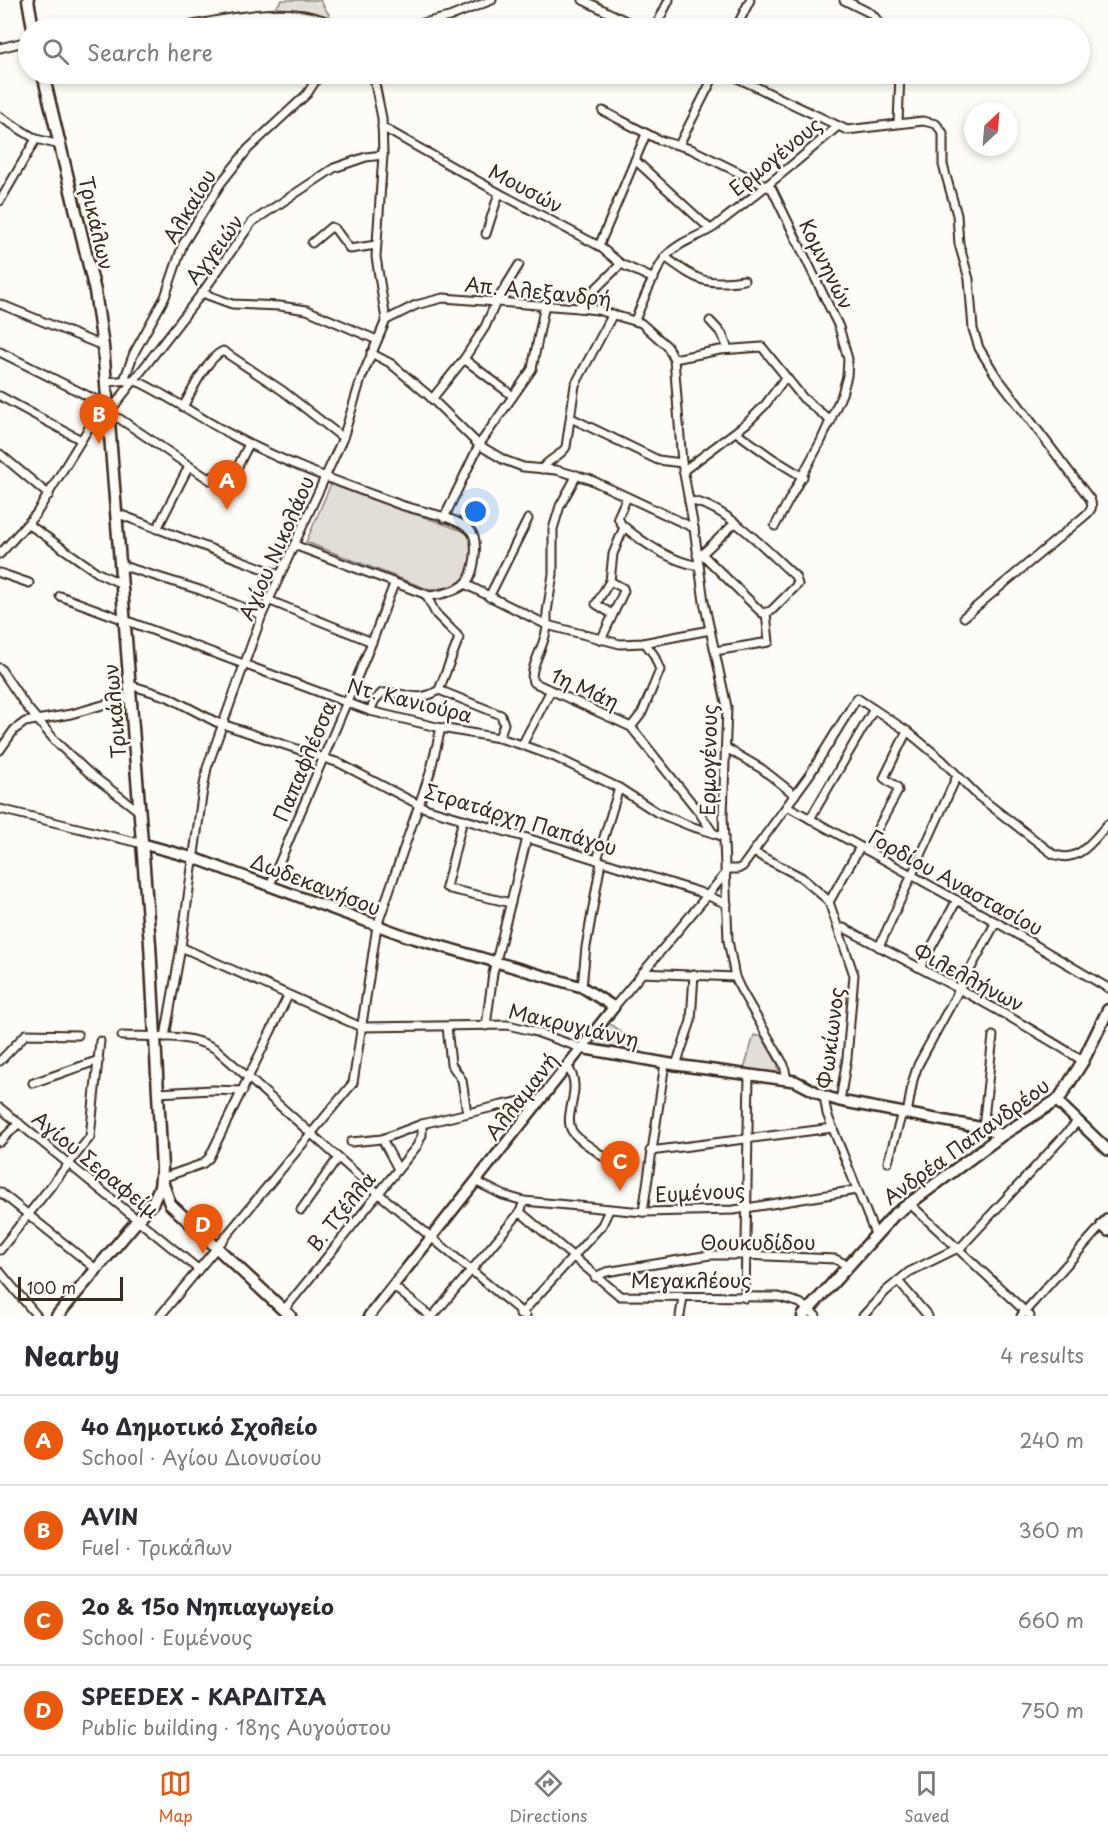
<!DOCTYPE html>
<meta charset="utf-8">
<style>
:root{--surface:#fff;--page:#f7f7f7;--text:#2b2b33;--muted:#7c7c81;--line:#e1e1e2;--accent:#ea580c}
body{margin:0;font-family:"Playpen Sans",sans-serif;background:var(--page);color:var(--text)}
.compass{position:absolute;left:964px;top:102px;width:54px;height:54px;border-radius:50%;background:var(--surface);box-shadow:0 3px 9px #0003;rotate:26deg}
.scale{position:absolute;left:18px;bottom:15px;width:105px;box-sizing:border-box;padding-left:6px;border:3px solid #3b2a1e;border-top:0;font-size:16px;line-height:21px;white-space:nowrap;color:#3b2a1e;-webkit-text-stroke:4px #fdfcf7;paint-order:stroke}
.you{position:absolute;left:476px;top:512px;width:21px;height:21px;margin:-15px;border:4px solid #fff;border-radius:50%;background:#1a73e8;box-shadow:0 0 0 9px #1a73e833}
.badge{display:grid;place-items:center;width:39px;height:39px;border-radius:50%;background:var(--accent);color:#fff;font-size:20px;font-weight:700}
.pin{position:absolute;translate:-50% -50px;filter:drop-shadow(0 2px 3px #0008)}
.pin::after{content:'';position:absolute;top:32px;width:21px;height:18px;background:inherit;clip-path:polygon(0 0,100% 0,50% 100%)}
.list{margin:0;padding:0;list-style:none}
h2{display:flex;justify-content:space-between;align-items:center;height:78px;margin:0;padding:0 24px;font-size:26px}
h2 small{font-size:20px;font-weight:400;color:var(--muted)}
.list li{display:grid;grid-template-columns:39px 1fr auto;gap:18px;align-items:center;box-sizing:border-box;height:90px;padding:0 24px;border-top:2px solid var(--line)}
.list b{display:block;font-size:22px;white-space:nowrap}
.list p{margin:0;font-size:20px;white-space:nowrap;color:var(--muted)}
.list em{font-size:20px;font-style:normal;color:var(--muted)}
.icon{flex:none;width:33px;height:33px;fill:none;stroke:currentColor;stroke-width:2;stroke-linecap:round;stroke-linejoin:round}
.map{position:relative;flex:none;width:1108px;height:1316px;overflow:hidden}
.search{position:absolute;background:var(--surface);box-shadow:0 3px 9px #0003;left:18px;right:18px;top:18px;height:66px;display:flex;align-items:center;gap:15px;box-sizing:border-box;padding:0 21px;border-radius:33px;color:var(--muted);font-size:22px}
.sheet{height:438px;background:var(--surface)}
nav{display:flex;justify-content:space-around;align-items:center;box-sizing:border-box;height:84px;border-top:2px solid var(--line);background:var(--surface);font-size:16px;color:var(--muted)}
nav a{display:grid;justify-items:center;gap:3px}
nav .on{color:var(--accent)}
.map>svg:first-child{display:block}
.green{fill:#e1ded7;stroke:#8e847a;stroke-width:1.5}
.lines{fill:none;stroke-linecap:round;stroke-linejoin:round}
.minor-casing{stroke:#3b2a1e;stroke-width:11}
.tertiary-casing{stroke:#3b2a1e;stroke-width:14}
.secondary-casing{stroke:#3b2a1e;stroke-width:15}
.minor{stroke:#fdfcf7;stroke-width:7}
.tertiary{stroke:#fdfcf7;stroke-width:9}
.secondary{stroke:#fdfcf7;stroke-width:10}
.labels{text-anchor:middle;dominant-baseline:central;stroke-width:5;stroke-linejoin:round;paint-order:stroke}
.street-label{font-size:20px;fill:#3b2a1e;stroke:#fdfcf7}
</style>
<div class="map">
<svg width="1108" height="1316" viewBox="0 0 1108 1316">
<rect width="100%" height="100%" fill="#fdfcf7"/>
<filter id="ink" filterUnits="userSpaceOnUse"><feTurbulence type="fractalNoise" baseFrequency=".0167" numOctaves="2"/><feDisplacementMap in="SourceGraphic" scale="12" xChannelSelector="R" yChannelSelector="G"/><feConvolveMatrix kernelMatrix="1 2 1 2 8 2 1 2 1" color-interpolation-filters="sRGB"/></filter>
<g filter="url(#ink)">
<g class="green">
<polygon points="282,0 320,0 331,18 305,10 274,9"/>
<path d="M331 484 463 531C467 534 471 537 472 542 474 551 469 574 462 580 453 588 436 590 425 588L306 542Z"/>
<polygon points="609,1023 640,1047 638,1052 593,1044"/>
<polygon points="754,1035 762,1037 778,1065 778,1074 744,1069"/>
</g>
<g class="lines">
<g class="minor-casing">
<g id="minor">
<polyline points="583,0 640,28"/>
<polyline points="844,0 872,14 884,28"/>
<path d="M177 28C226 19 296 0 339 28"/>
<polyline points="401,28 449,17 492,0"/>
<polyline points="655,28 669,0"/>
<polyline points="736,28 750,0"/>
<polyline points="0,48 28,41"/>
<path d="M729 74 847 130 923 121 936 124 943 133V165L957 215 959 244 969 279 973 329 979 348 995 374 1090 499C1093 506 1092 509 1087 514L964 617"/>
<polyline points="603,111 659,140 691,149 772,189 839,327 848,359 847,376 842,394 821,441 775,526"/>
<polyline points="0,117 36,139 60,145"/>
<polyline points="898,123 900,74"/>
<polyline points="382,127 499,193 599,246 621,264 654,279"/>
<polyline points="679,145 715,74"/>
<polyline points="635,160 710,229"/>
<polyline points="0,201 36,139"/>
<polyline points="486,234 499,193"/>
<polyline points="312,243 331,227 335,229 350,249 376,245"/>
<polyline points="599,246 646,134"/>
<path d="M665 257C697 280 704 286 744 280"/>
<polyline points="202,293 232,304 280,306 307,310 377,340"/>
<polyline points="0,304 103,346"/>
<polyline points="579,308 582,302 621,264"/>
<polyline points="386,320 416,305 443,298 579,308 597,310 641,323 667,346 674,359 682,463 694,528 704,602 727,707 723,816 728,940 735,977 740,988 784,1065 787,1080"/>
<path d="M635 320C643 302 655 269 667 255 680 241 699 237 714 227 757 194 798 161 838 126"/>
<polyline points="710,321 722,334 728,349"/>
<polyline points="0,352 108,406"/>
<polyline points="371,353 390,363 427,394 479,445 504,460 523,467 556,470 589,479 694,528"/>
<polyline points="464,359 513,396"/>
<polyline points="674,359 720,350 762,347 803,398 831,421"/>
<polyline points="124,380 134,353 165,297 183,244 221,183 248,149 307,94 320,74"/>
<path d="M106 382 131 380 141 383C172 398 201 419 232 435 286 464 344 484 401 505 421 512 455 516 470 530 480 539 475 576 464 585 456 591 440 595 430 596L294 545"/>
<polyline points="0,396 81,440"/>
<polyline points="432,399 464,359 485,327 496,302 519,265"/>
<path d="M183 407C192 391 207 358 223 351L283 391 343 438"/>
<polyline points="109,416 120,419 210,480 213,476 230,482 249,444"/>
<polyline points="571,418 658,460 682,463"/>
<polyline points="736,432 772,458 803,477"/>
<polyline points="0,454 49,495"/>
<path d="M542 469C548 459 560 457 566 447L575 385 613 314"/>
<polyline points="683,471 747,423 765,405 785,378"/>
<polyline points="577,475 560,506 553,529 553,574 547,612 547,625 620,644 643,643 710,630"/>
<path d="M627 497 618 517 621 524C643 543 670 561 699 566"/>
<path d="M689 501C724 503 769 553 795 576L798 584 771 611 762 613 702 554 697 555"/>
<polyline points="116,513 280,575"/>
<polyline points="444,518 479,445 532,369 545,304"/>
<polyline points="28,524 98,573 122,584"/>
<polyline points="157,529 189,466"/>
<polyline points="0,554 36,514 93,421 108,412 114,406 202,293 252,222 334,168 366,157 383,155"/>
<polyline points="702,554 735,523"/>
<polyline points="120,565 200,590 262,615"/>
<polyline points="0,573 29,583"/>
<polyline points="610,581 596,604 612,614"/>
<path d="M465 584 547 625C547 643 528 668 533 682L631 727 699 812 713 833 724 837"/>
<polyline points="60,596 370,711 441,728 499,738 522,745 555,757 619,788 658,813 690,826 713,833"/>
<polyline points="489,597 528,519"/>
<polyline points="268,600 372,642"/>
<polyline points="601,640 624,591 623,588 610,581 613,554 624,527"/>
<polyline points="715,651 769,642 766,613"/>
<polyline points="0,668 26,706 57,743 88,772 140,812"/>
<polyline points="130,685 168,697 216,722 339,763 425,808 527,838 699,892 727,904"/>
<polyline points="439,690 501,715 504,724 499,738"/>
<path d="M370 711 375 700 382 693C404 690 415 705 439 690L459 638 457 635 436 614 426 595"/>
<polyline points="631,727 642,713 660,670 654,655 645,643"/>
<polyline points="522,745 550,692"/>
<polyline points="726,748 762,769 795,795"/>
<polyline points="0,750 14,730 25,722 71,714 131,697"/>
<polyline points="787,806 996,922 1108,988"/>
<polyline points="0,809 143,844"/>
<polyline points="463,819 446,887 450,889 511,903"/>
<polyline points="810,819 874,709"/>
<polyline points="866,850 898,791 897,787 884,778 907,731"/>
<polyline points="753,852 801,877 829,901"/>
<polyline points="597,860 619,788"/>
<path d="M726 869H738L743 866 810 774 857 698 907 731 942 760 978 796 1053 854C1078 865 1093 840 1108 824"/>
<polyline points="270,885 372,642 394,584"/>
<path d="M838 928H844C925 971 1006 1012 1083 1061"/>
<polyline points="181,947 361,1027 508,1025 533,1031 581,1048"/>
<polyline points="879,947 957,776"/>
<polyline points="920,968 957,900"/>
<polyline points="642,973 735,977"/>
<polyline points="582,987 586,947 601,862"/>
<polyline points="614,1007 726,873"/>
<polyline points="486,1026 493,973 527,838"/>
<polyline points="447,1027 451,1064 462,1080 467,1113"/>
<path d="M122 1036C153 1037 188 1033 216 1049L378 1193 526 1316"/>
<polyline points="165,1037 181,947 202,796 207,768 262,615 343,438 361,379 386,320 376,257 383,155 382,118 373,74"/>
<polyline points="0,1061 26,1034 78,1035"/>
<polyline points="676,1065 691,1021 694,974"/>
<path d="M567 1066C585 1089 562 1113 572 1131 578 1141 594 1148 602 1156"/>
<polyline points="33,1083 99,1060"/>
<polyline points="158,1093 212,1090 243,1091"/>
<polyline points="824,1096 827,1114 875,1234"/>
<polyline points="840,1101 847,1058 854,975 829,902 860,847"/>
<polyline points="0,1108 198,1269"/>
<polyline points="907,1114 913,1080 918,1065 996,922"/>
<polyline points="983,1128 993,1036"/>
<polyline points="382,1139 398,1169"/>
<polyline points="0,1142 19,1123"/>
<polyline points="351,1142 382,1139 422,1124 502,1105 522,1101 538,1105"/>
<polyline points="650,1151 833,1128"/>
<polyline points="888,1162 902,1113"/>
<polyline points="162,1178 202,1164 209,1158 288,996"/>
<polyline points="477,1182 503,1195 524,1201 643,1212 734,1210 857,1190"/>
<polyline points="0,1192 96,1269"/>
<polyline points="909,1203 1030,1316"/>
<polyline points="301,1210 338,1158"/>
<polyline points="520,1212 620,1296 779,1297 800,1303 816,1316"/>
<polyline points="643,1212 665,1063"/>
<polyline points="0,1250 90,1137 100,1041"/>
<polyline points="0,1272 37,1316"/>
<polyline points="595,1277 606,1272 710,1255 745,1255 835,1259 849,1266"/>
<polyline points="898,1281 928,1316"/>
<polyline points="393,1286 430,1316"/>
<polyline points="745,1298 749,1074"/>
<polyline points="284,1310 417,1146 422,1135 422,1124"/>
<polyline points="520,1315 602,1225 609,1210"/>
<polyline points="160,1316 353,1083 377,926 430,773 441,728"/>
<polyline points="433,1316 520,1212 524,1201"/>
<polyline points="680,1316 683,1297"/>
<polyline points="863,1316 886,1291 909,1272 962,1246 1078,1121"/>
<polyline points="1021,1316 1102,1225"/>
</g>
</g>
<g class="tertiary-casing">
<g id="tertiary">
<polyline points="143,844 194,858 406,936 582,987 614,1007 369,1316"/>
<polyline points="581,1048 676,1065 795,1081 824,1096 840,1101 983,1128 1002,1135"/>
<polyline points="1057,1101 1108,1150"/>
<polyline points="1108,1219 1102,1225 1108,1231"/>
</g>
</g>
<g class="secondary-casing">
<g id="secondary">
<polyline points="28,0 33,28"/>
<polyline points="43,74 95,291 103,346 150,944 162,1168 160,1187 153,1202 57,1316"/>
<polyline points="162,1181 170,1204 290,1316"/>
<polyline points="803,1316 894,1215 1002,1135 1059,1099 1083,1061 1108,1010"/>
</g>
</g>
<use href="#minor" class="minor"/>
<use href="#tertiary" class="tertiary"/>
<use href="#secondary" class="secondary"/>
</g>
</g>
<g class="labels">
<g class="street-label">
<text transform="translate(775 156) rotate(-39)">Ερμογένους</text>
<text transform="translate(526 188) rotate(28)">Μουσών</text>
<text transform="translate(189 206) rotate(-59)">Αλκαίου</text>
<text transform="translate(97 223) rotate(77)">Τρικάλων</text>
<text transform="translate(214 249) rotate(-53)">Αγγειών</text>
<text transform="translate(827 264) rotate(64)">Κομνηνών</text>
<text transform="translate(538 291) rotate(6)">Απ. Αλεξανδρή</text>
<text transform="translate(276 548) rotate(-66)">Αγίου Νικολάου</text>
<text transform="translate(585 688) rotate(24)">1η Μάη</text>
<text transform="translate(410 700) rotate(14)">Ντ. Κανιούρα</text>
<text transform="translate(114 711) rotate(-95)">Τρικάλων</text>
<text transform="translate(708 760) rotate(-89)">Ερμογένους</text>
<text transform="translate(304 761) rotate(-67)">Παπαφλέσσα</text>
<text transform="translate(521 819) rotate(17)">Στρατάρχη Παπάγου</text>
<text transform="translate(956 882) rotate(29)">Γορδίου Αναστασίου</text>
<text transform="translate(316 884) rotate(21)">Δωδεκανήσου</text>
<text transform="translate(969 977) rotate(28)">Φιλελλήνων</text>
<text transform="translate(574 1025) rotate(13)">Μακρυγιάννη</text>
<text transform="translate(830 1038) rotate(-83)">Φωκίωνος</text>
<text transform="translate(521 1096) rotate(-52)">Αλλαμανή</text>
<text transform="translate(966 1141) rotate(-36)">Ανδρέα Παπανδρέου</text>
<text transform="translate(96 1164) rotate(39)">Αγίου Σεραφείμ</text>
<text transform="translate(700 1192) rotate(-3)">Ευμένους</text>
<text transform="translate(341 1211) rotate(-51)">Β. Τζέλλα</text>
<text x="758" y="1242">Θουκυδίδου</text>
<text x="691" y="1280">Μεγακλέους</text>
</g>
</g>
</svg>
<svg class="compass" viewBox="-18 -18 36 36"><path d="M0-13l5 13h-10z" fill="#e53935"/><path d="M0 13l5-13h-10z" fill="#7c7c81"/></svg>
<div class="scale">100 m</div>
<div class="you"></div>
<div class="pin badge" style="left:227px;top:510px">A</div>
<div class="pin badge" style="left:99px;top:444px">B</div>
<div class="pin badge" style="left:620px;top:1191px">C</div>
<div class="pin badge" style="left:203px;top:1254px">D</div>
<div class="search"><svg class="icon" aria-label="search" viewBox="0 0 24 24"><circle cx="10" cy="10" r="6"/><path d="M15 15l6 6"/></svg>Search here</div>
</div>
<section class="sheet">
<h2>Nearby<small>4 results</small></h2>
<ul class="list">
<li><span class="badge">A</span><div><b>4ο Δημοτικό Σχολείο</b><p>School · Αγίου Διονυσίου</p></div><em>240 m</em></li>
<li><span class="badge">B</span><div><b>AVIN</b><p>Fuel · Τρικάλων</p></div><em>360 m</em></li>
<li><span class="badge">C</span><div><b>2ο &amp; 15ο Νηπιαγωγείο</b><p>School · Ευμένους</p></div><em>660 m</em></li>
<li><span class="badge">D</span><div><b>SPEEDEX - ΚΑΡΔΙΤΣΑ</b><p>Public building · 18ης Αυγούστου</p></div><em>750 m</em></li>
</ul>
</section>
<nav>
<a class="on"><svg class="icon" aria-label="map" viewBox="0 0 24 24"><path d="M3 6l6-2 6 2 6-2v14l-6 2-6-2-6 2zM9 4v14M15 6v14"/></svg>Map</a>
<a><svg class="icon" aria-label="directions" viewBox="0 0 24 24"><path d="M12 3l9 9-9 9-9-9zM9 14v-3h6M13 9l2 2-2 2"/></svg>Directions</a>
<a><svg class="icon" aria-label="saved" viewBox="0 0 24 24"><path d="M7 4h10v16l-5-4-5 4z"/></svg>Saved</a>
</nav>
